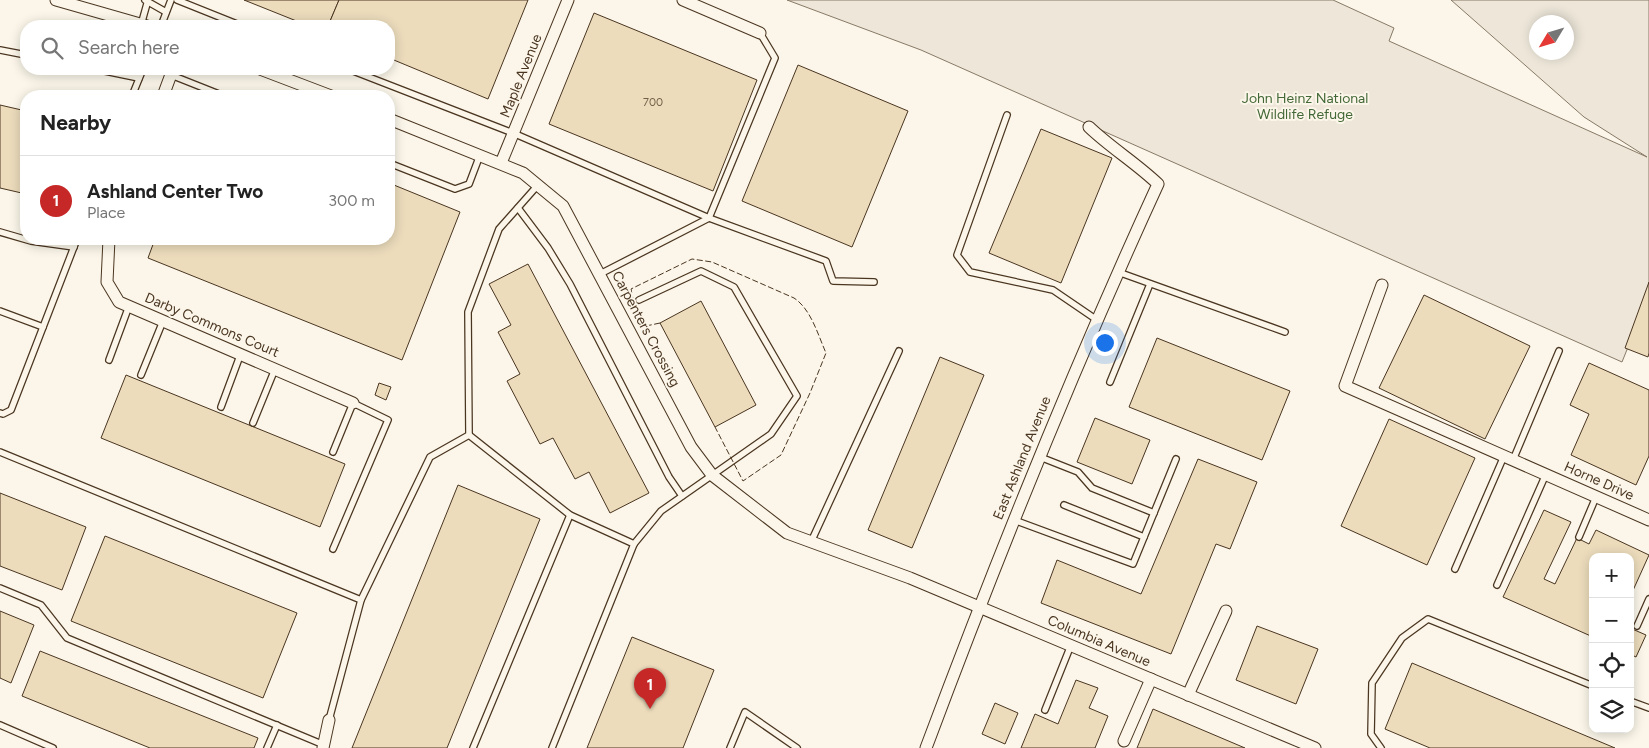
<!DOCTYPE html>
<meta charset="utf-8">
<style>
:root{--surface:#fff;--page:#f6f6f6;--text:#222;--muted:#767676;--line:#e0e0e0;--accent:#c62828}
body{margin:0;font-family:Figtree,sans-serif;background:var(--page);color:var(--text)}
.controls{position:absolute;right:15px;bottom:15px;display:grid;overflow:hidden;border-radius:10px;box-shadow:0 2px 12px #0003}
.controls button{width:45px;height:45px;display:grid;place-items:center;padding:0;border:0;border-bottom:1px solid var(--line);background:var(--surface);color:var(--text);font:25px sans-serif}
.compass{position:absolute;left:1529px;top:15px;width:45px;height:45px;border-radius:50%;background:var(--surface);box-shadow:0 2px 12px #0003;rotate:232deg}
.you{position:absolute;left:1104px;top:342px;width:18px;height:18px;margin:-12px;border:4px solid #fff;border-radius:50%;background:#1a73e8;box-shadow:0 0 0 8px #1a73e833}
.badge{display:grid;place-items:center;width:32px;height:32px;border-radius:50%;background:var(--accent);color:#fff;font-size:16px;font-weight:700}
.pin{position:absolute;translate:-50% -41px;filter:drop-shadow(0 1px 2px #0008)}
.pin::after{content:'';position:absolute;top:26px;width:18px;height:15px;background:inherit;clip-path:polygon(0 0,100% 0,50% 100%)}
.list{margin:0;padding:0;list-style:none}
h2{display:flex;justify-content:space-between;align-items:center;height:65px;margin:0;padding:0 20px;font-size:21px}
h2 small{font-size:16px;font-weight:400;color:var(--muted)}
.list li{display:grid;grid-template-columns:32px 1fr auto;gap:15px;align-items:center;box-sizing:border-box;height:90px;padding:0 20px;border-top:1px solid var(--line)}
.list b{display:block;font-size:19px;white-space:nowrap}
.list p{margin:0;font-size:16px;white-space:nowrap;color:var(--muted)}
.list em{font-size:16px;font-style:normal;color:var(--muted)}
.icon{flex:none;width:28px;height:28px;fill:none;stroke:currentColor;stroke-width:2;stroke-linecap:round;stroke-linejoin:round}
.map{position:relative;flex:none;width:1649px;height:748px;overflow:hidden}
.search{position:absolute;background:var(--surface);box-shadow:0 2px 12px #0003;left:20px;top:20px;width:375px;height:55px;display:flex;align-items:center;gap:12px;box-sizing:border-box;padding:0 18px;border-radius:20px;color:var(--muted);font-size:19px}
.panel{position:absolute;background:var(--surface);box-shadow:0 2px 12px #0003;left:20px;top:90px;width:375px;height:155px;border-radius:20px}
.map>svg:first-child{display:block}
.green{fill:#ede6d9;stroke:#887966;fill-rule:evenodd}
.building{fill:#ecdcbc;stroke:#4a3520}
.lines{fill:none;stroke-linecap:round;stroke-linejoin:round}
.service-casing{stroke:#4a3520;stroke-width:8}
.minor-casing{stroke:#4a3520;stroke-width:13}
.service{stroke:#fbf6e9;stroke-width:5.5}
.minor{stroke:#fbf6e9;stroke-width:11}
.fence{stroke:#4a3520;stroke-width:1;stroke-dasharray:6 2.5;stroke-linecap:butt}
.labels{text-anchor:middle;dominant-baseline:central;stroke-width:4;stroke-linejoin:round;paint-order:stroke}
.number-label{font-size:11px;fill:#725f47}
.street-label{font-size:14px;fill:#4a3520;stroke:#fbf6e9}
.park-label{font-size:14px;fill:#436837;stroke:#fbf6e9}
</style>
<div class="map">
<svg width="1649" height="748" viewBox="0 0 1649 748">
<rect width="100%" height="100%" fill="#fbf6e9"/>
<path class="green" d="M787 0H1333L1394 28 1389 41 1647 157 1584 117 1451 0H1649V295L1622 362 921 50ZM1536 22H1566V52H1536Z"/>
<g class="building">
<polygon points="244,0 339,0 328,26 309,26"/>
<polygon points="339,0 528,0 488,99 389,58 389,26 328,26"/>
<polygon points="594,13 757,80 713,191 549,124"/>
<polygon points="798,65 908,111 852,247 742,201"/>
<polygon points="0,105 26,111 26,194 0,188"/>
<polygon points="1041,129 1112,158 1061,283 989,253"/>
<polygon points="389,183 460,212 402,360 148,258 155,239 389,239"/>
<polygon points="528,264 649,493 610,513 589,472 575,479 553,438 540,444 507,381 520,374 498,332 511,325 489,284"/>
<polygon points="1649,282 1649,353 1648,357 1625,348"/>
<polygon points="1424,295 1530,346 1485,439 1379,388"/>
<polygon points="701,301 756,405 715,427 660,323"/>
<polygon points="1157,338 1290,391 1262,460 1129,407"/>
<polygon points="940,357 984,375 912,548 868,530"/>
<polygon points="1589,363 1649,390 1649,456 1636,485 1571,455 1589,414 1570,405"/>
<polygon points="126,375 345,464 320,527 101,438"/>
<polygon points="379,383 391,387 386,400 375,395"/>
<polygon points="1095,418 1150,440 1132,484 1077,462"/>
<polygon points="1389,419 1475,458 1427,565 1341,526"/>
<polygon points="1198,459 1257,482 1230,549 1216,544 1171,654 1041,603 1057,560 1141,594"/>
<polygon points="458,485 540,519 447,748 352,748"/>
<polygon points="0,493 86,527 62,590 0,566"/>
<polygon points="1544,510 1571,522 1544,579 1555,584 1577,538 1589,544 1596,530 1649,555 1630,597 1630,557 1593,557 1593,637 1503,597"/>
<polygon points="105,536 297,613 263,698 71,621"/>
<polygon points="0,611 34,625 11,683 0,678"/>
<polygon points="1257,626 1318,649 1296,704 1236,680"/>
<polygon points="1630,628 1646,635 1636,657 1630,654"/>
<polygon points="632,637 714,670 683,748 587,748"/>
<polygon points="40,651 258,738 254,748 150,748 22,696"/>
<polygon points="1412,663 1615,748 1430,748 1385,729"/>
<polygon points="1076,680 1098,688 1089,708 1108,716 1095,748 1021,748 1035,714 1058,724"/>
<polygon points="995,703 1018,713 1005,744 982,734"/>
<polygon points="1153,709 1245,748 1137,748"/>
</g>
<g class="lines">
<g class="service-casing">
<g id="service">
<polyline points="145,0 166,12"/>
<polyline points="177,0 242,26"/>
<polyline points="141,25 148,0"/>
<polyline points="161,26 171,0"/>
<polyline points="0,50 26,55"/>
<polyline points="95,69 139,78"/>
<polyline points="348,69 513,133 709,218 775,58 760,33"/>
<polyline points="171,75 224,96"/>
<polyline points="132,96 143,69"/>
<polyline points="1007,115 957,255 970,272 1053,290 1097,320"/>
<polyline points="389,163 455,189 469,184 480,155"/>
<polyline points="518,208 548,248 570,284 669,477 682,496"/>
<polyline points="0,232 31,241 74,247"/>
<polyline points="1118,272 1285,332"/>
<polyline points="600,274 709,218 826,261 833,281 874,282"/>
<polyline points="0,311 43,327"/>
<polyline points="109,360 129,306"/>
<polyline points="141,375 163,321"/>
<polyline points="1110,382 1150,284"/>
<polyline points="221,407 241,353"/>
<polyline points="0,413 3,414 11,410 77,239"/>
<polyline points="253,423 275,369"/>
<polyline points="469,435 570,515 634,544 661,511 771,434 797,396 734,287 701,271 639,300"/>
<polyline points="0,452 361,600"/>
<polyline points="1040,457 1078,472 1092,488 1154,513"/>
<polyline points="1513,460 1559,351"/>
<polyline points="1064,505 1144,537"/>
<polyline points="1014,520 1133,564 1176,459"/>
<polyline points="1579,537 1596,497"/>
<polyline points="811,542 899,351"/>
<polyline points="333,549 388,420 353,403 333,452"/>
<polyline points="1455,569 1504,456"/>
<polyline points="1497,585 1546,474"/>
<polyline points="0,588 41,605 67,638 324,745"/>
<polyline points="1637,626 1649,599"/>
<polyline points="1630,701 1649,708"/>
<polyline points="1045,710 1071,645"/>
<polyline points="329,720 361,600 430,457 469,435 468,312 499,229 538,185"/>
<polyline points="0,725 53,748"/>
<polyline points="267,748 277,725"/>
<polyline points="473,748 570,515"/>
<polyline points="552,748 634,544"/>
<polyline points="730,748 745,712 797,748"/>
<polyline points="1381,748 1371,734 1372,683 1402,638 1428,619 1593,686"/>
</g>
</g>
<g class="minor-casing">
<g id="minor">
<polyline points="56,0 147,26"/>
<polyline points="683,0 760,33"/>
<polyline points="260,69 331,96"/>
<polyline points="163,96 173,69"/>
<polyline points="389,119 523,173 563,206 691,447 712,475 787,533 910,578 1315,748"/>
<polyline points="501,163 568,0"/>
<polyline points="109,239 107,282 119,302 353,403"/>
<polyline points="1382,285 1345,386 1649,520"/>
<polyline points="1188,695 1226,611"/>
<polyline points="1124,741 1151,679"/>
<polyline points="323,748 329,720"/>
<path d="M926 748C997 558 1073 369 1158 184 1136 163 1111 148 1089 127"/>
</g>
</g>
<use href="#service" class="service"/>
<use href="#minor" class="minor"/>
<path class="fence" d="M660 323 646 326 634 304 631 289 692 259 712 262 794 298C811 309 818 335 826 353L810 393 781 455 743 481 715 427"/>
</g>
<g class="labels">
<g class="number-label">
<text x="653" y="102">700</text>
</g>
<g class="street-label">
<text transform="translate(521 76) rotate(-68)">Maple Avenue</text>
<text transform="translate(212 325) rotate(23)">Darby Commons Court</text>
<text transform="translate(646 329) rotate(62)">Carpenters Crossing</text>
<text transform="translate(1022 458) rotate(-68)">East Ashland Avenue</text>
<text transform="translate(1599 481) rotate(24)">Horne Drive</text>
<text transform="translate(1099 641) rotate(23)">Columbia Avenue</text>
</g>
<g class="park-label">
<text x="1305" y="98">John Heinz National<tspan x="1305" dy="16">Wildlife Refuge</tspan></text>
</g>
</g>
</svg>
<div class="controls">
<button>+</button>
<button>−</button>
<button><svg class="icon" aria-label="locate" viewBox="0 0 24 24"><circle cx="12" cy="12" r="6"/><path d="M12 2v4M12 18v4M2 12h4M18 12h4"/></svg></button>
<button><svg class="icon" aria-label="layers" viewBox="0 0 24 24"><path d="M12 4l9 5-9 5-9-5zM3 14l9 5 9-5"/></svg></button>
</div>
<svg class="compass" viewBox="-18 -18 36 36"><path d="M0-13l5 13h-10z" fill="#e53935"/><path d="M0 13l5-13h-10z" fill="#767676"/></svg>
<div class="you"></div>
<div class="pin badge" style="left:650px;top:709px">1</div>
<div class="search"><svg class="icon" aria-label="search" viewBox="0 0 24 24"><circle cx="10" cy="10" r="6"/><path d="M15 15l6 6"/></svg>Search here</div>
<section class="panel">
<h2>Nearby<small></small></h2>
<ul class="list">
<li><span class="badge">1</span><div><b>Ashland Center Two</b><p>Place</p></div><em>300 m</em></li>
</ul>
</section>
</div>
